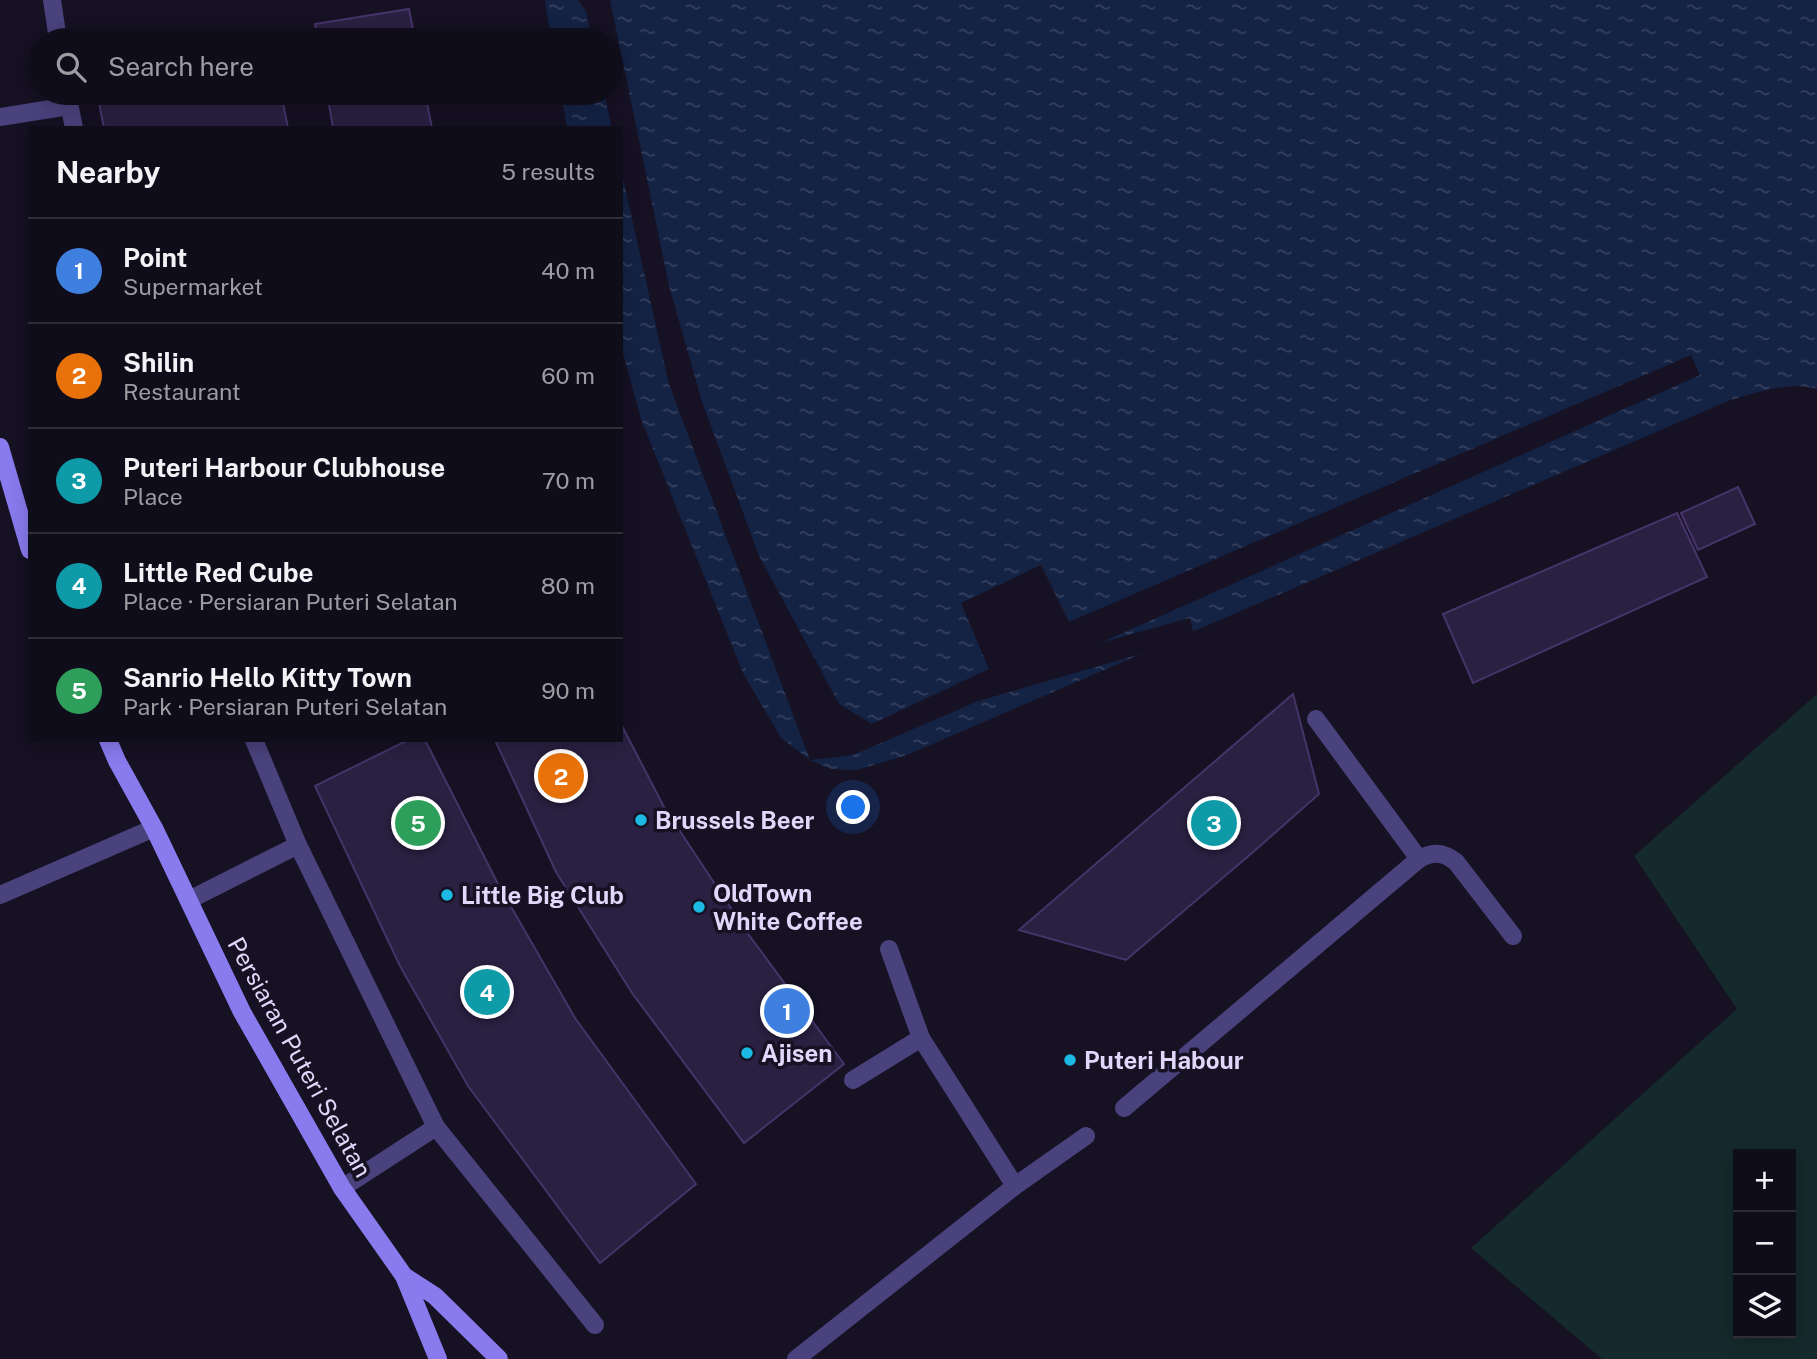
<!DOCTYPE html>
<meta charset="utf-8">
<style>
:root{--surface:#100d1a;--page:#1e1b27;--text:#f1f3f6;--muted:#9c9ca2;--line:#302d39;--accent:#1cbae2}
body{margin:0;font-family:"Public Sans",sans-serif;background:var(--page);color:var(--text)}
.controls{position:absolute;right:21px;bottom:21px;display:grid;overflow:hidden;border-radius:0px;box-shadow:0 4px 18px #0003}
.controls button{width:63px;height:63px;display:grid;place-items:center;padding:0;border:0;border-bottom:2px solid var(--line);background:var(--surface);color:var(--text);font:35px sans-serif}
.you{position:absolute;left:854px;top:808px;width:24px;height:24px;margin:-18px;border:5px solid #fff;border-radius:50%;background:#1a73e8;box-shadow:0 0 0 10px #1a73e833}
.badge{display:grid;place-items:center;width:46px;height:46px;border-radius:50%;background:var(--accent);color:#fff;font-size:23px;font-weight:700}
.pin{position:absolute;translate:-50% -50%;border:4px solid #fff;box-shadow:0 2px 7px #0006}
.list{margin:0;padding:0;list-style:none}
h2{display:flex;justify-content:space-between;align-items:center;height:91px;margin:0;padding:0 28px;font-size:30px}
h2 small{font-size:23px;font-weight:400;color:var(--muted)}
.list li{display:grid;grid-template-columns:46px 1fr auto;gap:21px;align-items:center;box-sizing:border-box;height:105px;padding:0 28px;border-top:2px solid var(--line)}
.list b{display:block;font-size:26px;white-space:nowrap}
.list p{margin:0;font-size:23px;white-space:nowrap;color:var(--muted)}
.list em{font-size:23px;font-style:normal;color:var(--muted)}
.icon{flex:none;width:38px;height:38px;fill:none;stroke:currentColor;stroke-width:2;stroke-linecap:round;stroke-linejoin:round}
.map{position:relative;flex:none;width:1817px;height:1359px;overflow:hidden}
.search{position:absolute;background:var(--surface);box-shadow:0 4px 18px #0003;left:28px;top:28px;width:595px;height:77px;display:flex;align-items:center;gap:18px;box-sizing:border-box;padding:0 24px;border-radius:38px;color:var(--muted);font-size:26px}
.panel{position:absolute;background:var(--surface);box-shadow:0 4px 18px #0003;left:28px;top:126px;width:595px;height:616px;border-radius:0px}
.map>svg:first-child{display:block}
.grass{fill:#152a2c;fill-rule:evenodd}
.water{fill:url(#water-ripples)}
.pier{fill:#161123}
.building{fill:#2a2041;stroke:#45346a;stroke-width:2}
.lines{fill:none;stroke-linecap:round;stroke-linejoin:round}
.lane{stroke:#4a427c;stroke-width:18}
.street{stroke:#4a427c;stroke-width:18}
.secondary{stroke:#897aee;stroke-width:18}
.poi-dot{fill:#1cbae2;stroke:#161123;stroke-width:2.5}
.labels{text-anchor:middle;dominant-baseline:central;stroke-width:7;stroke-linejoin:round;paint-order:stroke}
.poi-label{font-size:24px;font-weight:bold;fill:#dfd8fa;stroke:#161123;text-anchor:start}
.street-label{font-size:24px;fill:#dfd8fa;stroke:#161123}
</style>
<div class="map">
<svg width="1817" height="1359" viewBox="0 0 1817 1359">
<defs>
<pattern id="water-ripples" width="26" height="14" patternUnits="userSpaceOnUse" patternTransform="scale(1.75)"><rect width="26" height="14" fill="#142244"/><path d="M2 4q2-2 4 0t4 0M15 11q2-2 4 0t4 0" fill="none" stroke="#364160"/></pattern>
</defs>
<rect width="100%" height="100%" fill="#161123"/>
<path class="grass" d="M1817 694V1359H1602L1471 1248 1737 1009 1634 856ZM1738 1154H1791V1333H1738Z"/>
<path class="water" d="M545 0H1817V389C1788 381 1755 393 1728 401L907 755 857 770 831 769 810 760 781 738 743 673 641 419 621 346V128H567L561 93H611V40H551Z"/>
<polygon class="pier" points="578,0 610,0 669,286 702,402 759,556 839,704 872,724 989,669 961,603 1041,565 1069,622 1691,355 1700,375 1100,643 1190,618 1194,635 1168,646 978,701 853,755 810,760 669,384 621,169 621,128 612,128 604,93 611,93 611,40 592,40 586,11"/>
<g class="building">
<polygon points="409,9 415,40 318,40 315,24"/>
<polygon points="268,31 270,40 203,40"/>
<polygon points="97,93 281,93 288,128 104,128"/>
<polygon points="327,93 425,93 432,128 333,128"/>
<polygon points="1738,487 1755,524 1698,550 1681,513"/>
<polygon points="1677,513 1707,577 1473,683 1443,614"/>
<polygon points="1293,694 1319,794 1252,853 1126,960 1019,930"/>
<polygon points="621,724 664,807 746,931 844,1064 744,1143 632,993 556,872 495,740 621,740"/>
<polygon points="408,740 425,740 498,884 575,1018 696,1184 600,1263 468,1086 400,966 315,786"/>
</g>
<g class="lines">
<g class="lane">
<polyline points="52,0 58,40"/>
<polyline points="67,93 74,128"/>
<polyline points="0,117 69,106"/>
<polyline points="1316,719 1419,859"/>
<polyline points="254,740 298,845 436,1127 595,1325"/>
<polyline points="189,900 298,845"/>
<polyline points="889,949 921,1038 1015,1186"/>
<polyline points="853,1080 921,1038"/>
<path d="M1124 1108 1419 859C1433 851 1443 852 1456 862L1513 936"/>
<polyline points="342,1188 436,1127"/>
<polyline points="796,1359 1015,1186 1086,1136"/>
</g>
<polyline class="street" points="0,895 154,828"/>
<g class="secondary">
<polyline points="0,447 30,550"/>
<polyline points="108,740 117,761 154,828 242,1012 342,1188 404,1276 435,1296 499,1359"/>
<polyline points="404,1276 438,1359"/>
</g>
</g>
<g class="poi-dot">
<circle cx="641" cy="820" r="7"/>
<circle cx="447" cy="895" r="7"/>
<circle cx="699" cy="907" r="7"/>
<circle cx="747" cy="1053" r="7"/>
<circle cx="1070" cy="1060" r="7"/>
</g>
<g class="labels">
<g class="poi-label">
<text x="655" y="820">Brussels Beer</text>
<text x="713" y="893">OldTown<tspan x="713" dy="28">White Coffee</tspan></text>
<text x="461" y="895">Little Big Club</text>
<text x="761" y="1053">Ajisen</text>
<text x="1084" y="1060">Puteri Habour</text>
</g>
<g class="street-label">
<text transform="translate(300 1057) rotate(61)">Persiaran Puteri Selatan</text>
</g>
</g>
</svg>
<div class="controls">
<button>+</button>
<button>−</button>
<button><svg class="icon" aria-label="layers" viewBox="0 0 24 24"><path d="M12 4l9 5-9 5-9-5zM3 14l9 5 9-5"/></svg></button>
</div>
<div class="you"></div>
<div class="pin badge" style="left:787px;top:1011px;background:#3f7fe0">1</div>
<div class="pin badge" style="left:561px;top:776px;background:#e8710a">2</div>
<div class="pin badge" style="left:1214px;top:823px;background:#0f9aa8">3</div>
<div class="pin badge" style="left:487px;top:992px;background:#0f9aa8">4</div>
<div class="pin badge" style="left:418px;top:823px;background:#2e9e5b">5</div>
<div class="search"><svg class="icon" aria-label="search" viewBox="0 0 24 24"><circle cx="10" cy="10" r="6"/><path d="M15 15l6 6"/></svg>Search here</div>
<section class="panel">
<h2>Nearby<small>5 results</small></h2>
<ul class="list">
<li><span class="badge" style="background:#3f7fe0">1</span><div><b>Point</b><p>Supermarket</p></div><em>40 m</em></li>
<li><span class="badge" style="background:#e8710a">2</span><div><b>Shilin</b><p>Restaurant</p></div><em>60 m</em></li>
<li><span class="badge" style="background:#0f9aa8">3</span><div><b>Puteri Harbour Clubhouse</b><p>Place</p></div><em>70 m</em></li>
<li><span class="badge" style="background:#0f9aa8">4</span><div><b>Little Red Cube</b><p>Place · Persiaran Puteri Selatan</p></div><em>80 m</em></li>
<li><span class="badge" style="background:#2e9e5b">5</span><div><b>Sanrio Hello Kitty Town</b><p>Park · Persiaran Puteri Selatan</p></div><em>90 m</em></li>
</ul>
</section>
</div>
